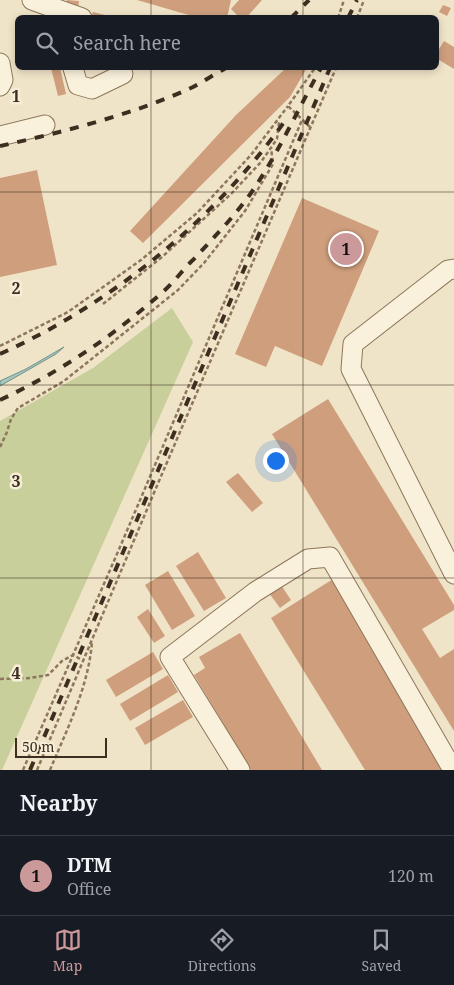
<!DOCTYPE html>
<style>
:root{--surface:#171b24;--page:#20242c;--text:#f1f3f6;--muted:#9ea1a6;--line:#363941;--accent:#cc999b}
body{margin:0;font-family:"Noto Serif",serif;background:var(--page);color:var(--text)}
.scale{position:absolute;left:15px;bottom:12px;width:92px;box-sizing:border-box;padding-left:5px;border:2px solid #3d2e20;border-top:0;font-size:14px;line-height:18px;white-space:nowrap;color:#3d2e20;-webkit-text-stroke:4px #f7eed8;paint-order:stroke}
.you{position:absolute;left:275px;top:460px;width:18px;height:18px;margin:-12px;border:4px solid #fff;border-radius:50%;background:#1a73e8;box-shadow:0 0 0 8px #1a73e833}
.badge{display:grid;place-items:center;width:32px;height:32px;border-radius:50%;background:var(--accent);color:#111;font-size:16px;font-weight:700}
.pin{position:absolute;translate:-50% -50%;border:2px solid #fff;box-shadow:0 1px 5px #0006}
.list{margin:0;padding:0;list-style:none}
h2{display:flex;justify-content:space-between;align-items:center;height:65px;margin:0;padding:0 20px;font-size:21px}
h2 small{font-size:16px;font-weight:400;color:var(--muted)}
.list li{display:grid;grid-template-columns:32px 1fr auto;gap:15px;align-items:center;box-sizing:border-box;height:80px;padding:0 20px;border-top:1px solid var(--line)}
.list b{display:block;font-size:19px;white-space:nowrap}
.list p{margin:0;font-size:16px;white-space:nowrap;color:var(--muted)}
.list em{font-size:16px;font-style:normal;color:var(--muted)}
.icon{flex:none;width:28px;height:28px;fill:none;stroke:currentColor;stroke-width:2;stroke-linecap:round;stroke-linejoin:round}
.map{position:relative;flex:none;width:454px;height:770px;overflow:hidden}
.search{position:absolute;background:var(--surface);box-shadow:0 2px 8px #0003;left:15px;right:15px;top:15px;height:55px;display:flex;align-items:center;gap:12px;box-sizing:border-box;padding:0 18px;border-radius:8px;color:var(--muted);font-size:19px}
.sheet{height:145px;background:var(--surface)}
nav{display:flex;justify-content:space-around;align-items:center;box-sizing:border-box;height:70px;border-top:1px solid var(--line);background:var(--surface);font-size:14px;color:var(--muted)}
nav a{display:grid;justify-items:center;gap:2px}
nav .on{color:var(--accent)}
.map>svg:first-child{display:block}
.green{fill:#c9cf9b}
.water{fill:#a9c4bc;stroke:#6f938a}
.building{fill:#cf9f7d}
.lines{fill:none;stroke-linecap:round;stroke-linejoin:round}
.minor-casing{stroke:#8d765c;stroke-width:21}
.path{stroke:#8d765c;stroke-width:2.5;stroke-dasharray:4 2.5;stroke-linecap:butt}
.minor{stroke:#faf1dc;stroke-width:19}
.rail{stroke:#3d2e20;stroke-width:4;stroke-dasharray:9 9;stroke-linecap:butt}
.grid{fill:none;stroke:#3d2e20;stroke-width:1;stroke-opacity:0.55}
.grid-label{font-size:16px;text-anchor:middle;font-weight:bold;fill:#3d2e20;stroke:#f7eed8;stroke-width:5;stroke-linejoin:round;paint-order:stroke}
</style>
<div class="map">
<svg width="454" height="770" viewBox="0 0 454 770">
<rect width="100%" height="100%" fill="#f0e4c8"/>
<polygon class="green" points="172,308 193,342 2,770 0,770 0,421 93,368"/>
<polygon class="water" points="64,347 56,354 0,386 0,381 26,369"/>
<g class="building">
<polygon points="67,0 79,1 78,8 65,5"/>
<polygon points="137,0 231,0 227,18 199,18"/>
<polygon points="239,0 262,0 246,18 240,18 231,9"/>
<polygon points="443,5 451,8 447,16 439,12"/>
<polygon points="93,12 113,17 113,18 91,18"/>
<polygon points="444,41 454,47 454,69 436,58 436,54"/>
<polygon points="51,68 60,68 66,94 58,96"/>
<polygon points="286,68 307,68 290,97 143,243 130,231 236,115"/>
<polygon points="37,170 57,265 0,277 0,178"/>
<polygon points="302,198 379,231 322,366 275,346 266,367 235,354"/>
<polygon points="328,399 454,605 454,610 422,629 440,658 454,649 454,731 272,434"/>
<polygon points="238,473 263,503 252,512 226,482"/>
<polygon points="198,552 226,598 204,611 176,566"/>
<polygon points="168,571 195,616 172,630 145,585"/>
<polygon points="333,579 450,770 365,770 271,618"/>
<polygon points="281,585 291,600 280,608 269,593"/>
<polygon points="148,609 165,636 154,643 137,617"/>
<polygon points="240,633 322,770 251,770 194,675 205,668 199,657"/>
<polygon points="153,652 163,669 116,697 106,680"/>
<polygon points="168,675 178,692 130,721 120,704"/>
<polygon points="183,700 193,717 145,745 135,728"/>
</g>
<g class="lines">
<g class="minor-casing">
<g id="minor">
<polyline points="32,0 82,18"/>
<polyline points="0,63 3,80 0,86"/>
<polyline points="73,68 78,85 92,89 123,74"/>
<polyline points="0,136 45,125"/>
<polyline points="454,269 448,270 353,344 351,369 454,574"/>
<polyline points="240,770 170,657 255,592 308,559 330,557 453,770"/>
</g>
</g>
<g class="path">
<polyline points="338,18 344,0"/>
<polyline points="357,18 364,0"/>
<polyline points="310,127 288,106 315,68"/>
<polyline points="103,304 162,257 232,193 261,162 277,139 279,122"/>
<polyline points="0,346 68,312 141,260 197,213 251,155 288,106"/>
<polyline points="0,447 7,432 11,419 18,408 64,381 178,290 204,263 245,211 273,164 271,148"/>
<polyline points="0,679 30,678 48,675 62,661 73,655 82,660"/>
<polyline points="23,770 120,547 302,120"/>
<polyline points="37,770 159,481 336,68"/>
<path d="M50 770C67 729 89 686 92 641"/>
</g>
<use href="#minor" class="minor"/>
<g class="rail">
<polyline points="291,18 309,0"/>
<polyline points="348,18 357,0"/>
<path d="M0 146C63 132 135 114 193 87 204 81 215 74 226 68"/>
<path d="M0 354C113 303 215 220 287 118"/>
<path d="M0 400C62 371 115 335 166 289 176 280 184 268 194 259 214 237 234 217 251 193 278 154 298 109 321 68"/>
<polyline points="30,770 330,68"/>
</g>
</g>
<path class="grid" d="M151 0V18M303 0V18M151 68V770M303 68V770M0 192H454M0 385H454M0 578H454"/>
<g class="grid-label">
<text x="16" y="102">1</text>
<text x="16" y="294">2</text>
<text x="16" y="487">3</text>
<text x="16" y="679">4</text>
</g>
</svg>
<div class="scale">50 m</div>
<div class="you"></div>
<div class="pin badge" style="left:346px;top:249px">1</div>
<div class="search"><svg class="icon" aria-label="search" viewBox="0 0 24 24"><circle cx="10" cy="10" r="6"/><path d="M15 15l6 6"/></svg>Search here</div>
</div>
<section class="sheet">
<h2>Nearby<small></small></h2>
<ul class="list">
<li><span class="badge">1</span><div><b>DTM</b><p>Office</p></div><em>120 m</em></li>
</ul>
</section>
<nav>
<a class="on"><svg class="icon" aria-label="map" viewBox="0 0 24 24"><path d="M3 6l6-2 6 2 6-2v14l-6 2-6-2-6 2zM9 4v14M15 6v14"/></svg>Map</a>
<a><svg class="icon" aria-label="directions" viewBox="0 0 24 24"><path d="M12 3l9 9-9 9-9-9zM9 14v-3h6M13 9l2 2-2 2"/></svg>Directions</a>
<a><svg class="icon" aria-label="saved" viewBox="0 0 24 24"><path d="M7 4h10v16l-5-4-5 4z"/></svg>Saved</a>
</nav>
